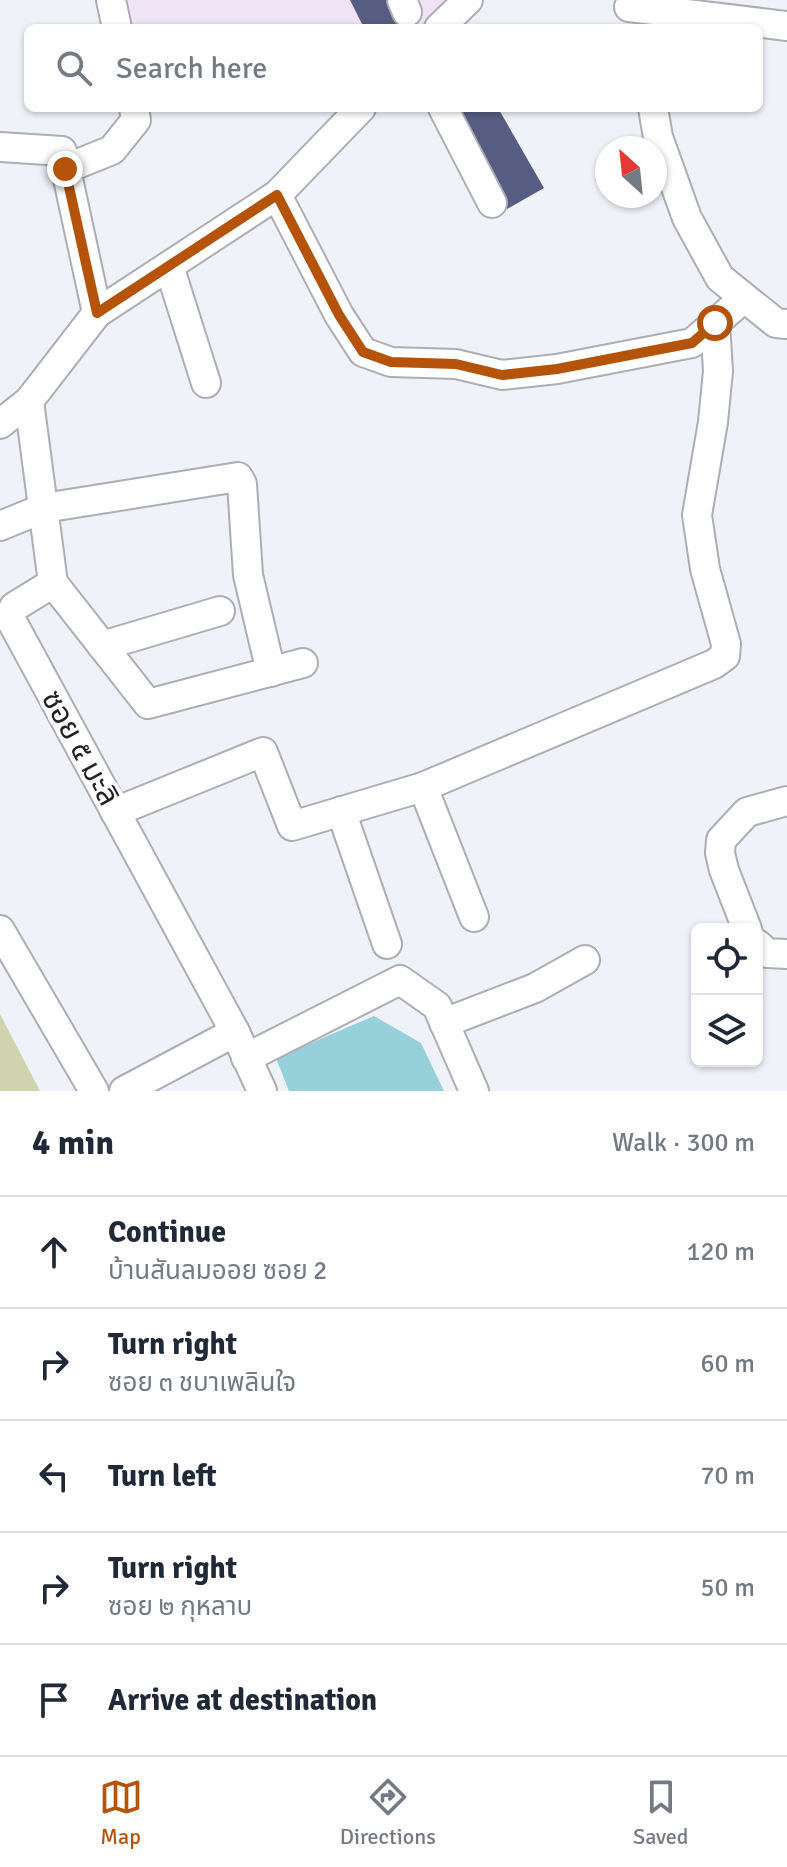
<!DOCTYPE html>
<meta charset="utf-8">
<style>
:root{--surface:#fff;--page:#f2f2f3;--text:#1f2937;--muted:#747a83;--line:#e0e1e3;--accent:#b45309}
body{margin:0;font-family:Signika,"Noto Sans Thai",sans-serif;background:var(--page);color:var(--text)}
.controls{position:absolute;right:24px;bottom:24px;display:grid;overflow:hidden;border-radius:12px;box-shadow:0 2px 6px #0004}
.controls button{width:72px;height:72px;display:grid;place-items:center;padding:0;border:0;border-bottom:2px solid var(--line);background:var(--surface);color:var(--text);font:40px sans-serif}
.compass{position:absolute;left:595px;top:136px;width:72px;height:72px;border-radius:50%;background:var(--surface);box-shadow:0 2px 6px #0004;rotate:333deg}
.stop{position:absolute;width:24px;height:24px;margin:-18px;border:6px solid #b45309;border-radius:50%;background:#fff}
.stop.end{background:#b45309;border-color:#fff;box-shadow:0 2px 8px #0008}
.list{margin:0;padding:0;list-style:none}
h2{display:flex;justify-content:space-between;align-items:center;height:104px;margin:0;padding:0 32px;font-size:34px}
h2 small{font-size:26px;font-weight:400;color:var(--muted)}
.list li{display:grid;grid-template-columns:52px 1fr auto;gap:24px;align-items:center;box-sizing:border-box;height:112px;padding:0 32px;border-top:2px solid var(--line)}
.list b{display:block;font-size:30px;white-space:nowrap}
.list p{margin:0;font-size:26px;white-space:nowrap;color:var(--muted)}
.list em{font-size:26px;font-style:normal;color:var(--muted)}
.icon{flex:none;width:44px;height:44px;fill:none;stroke:currentColor;stroke-width:2;stroke-linecap:round;stroke-linejoin:round}
.map{position:relative;flex:none;width:787px;height:1091px;overflow:hidden}
.search{position:absolute;background:var(--surface);box-shadow:0 2px 6px #0004;left:24px;right:24px;top:24px;height:88px;display:flex;align-items:center;gap:20px;box-sizing:border-box;padding:0 28px;border-radius:12px;color:var(--muted);font-size:30px}
.sheet{height:664px;background:var(--surface)}
nav{display:flex;justify-content:space-around;align-items:center;box-sizing:border-box;height:112px;border-top:2px solid var(--line);background:var(--surface);font-size:22px;color:var(--muted)}
nav a{display:grid;justify-items:center;gap:4px}
nav .on{color:var(--accent)}
.map>svg:first-child{display:block}
.education{fill:#f0e3f6}
.green{fill:#cfd4af}
.water{fill:#96d0d8}
.building{fill:#575d82}
.lines{fill:none;stroke-linecap:round;stroke-linejoin:round}
.minor-casing{stroke:#acadb5;stroke-width:32}
.minor{stroke:#fff;stroke-width:28}
.route{stroke:#b45309;stroke-width:10}
.labels{text-anchor:middle;dominant-baseline:central;stroke-width:8;stroke-linejoin:round;paint-order:stroke}
.street-label{font-size:30px;fill:#222225;stroke:#fff}
</style>
<div class="map">
<svg width="787" height="1091" viewBox="0 0 787 1091">
<rect width="100%" height="100%" fill="#f0f2fa"/>
<polygon class="education" points="125,0 454,0 426,28 131,28"/>
<polygon class="green" points="0,1014 40,1091 0,1091"/>
<polygon class="water" points="374,1016 421,1043 444,1091 289,1091 276,1058"/>
<g class="building">
<polygon points="350,0 393,0 405,25 398,28 364,28"/>
<polygon points="449,108 498,108 544,188 507,209"/>
</g>
<g class="lines">
<g class="minor-casing">
<g id="minor">
<polyline points="111,0 117,28"/>
<polyline points="402,0 407,12"/>
<polyline points="629,7 787,26"/>
<polyline points="439,28 468,0"/>
<polyline points="443,108 492,203"/>
<polyline points="653,108 658,137 687,218 720,278 776,323 787,324"/>
<polyline points="0,147 62,151 97,313"/>
<polyline points="65,169 112,150 136,120 134,108"/>
<polyline points="277,195 339,315 363,352 391,362 456,364 502,375 557,369 692,343 743,299"/>
<polyline points="169,266 206,383"/>
<polyline points="29,401 53,583 14,607 10,618 235,1032 262,1091"/>
<polyline points="0,424 29,401 97,313 277,195 361,108"/>
<polyline points="0,526 44,508 238,477 242,484 248,575 271,672"/>
<polyline points="53,583 148,704 303,663"/>
<polyline points="102,646 220,611"/>
<polyline points="423,787 474,917"/>
<polyline points="341,811 387,944"/>
<polyline points="115,812 263,752 292,826 423,787 714,664 725,656 726,644 705,569 697,515 713,422 718,371 715,323"/>
<polyline points="747,929 724,870 720,853 721,840 747,812 787,801"/>
<polyline points="0,930 94,1091"/>
<polyline points="757,944 767,953 787,954"/>
<polyline points="444,1023 535,988 585,960"/>
<polyline points="246,1058 400,980 437,1006 474,1091"/>
<polyline points="124,1091 235,1032"/>
</g>
</g>
<use href="#minor" class="minor"/>
</g>
<g class="lines">
<polyline class="route" points="65,169 97,313 277,195 339,315 363,352 391,362 456,364 502,375 557,369 692,343 715,323"/>
</g>
<g class="labels">
<g class="street-label">
<text transform="translate(80 748) rotate(61)">ซอย ๕ มะลิ</text>
</g>
</g>
</svg>
<div class="controls">
<button><svg class="icon" aria-label="locate" viewBox="0 0 24 24"><circle cx="12" cy="12" r="6"/><path d="M12 2v4M12 18v4M2 12h4M18 12h4"/></svg></button>
<button><svg class="icon" aria-label="layers" viewBox="0 0 24 24"><path d="M12 4l9 5-9 5-9-5zM3 14l9 5 9-5"/></svg></button>
</div>
<svg class="compass" viewBox="-18 -18 36 36"><path d="M0-13l5 13h-10z" fill="#e53935"/><path d="M0 13l5-13h-10z" fill="#747a83"/></svg>
<div class="stop" style="left:715px;top:323px"></div>
<div class="stop end" style="left:65px;top:169px"></div>
<div class="search"><svg class="icon" aria-label="search" viewBox="0 0 24 24"><circle cx="10" cy="10" r="6"/><path d="M15 15l6 6"/></svg>Search here</div>
</div>
<section class="sheet">
<h2>4 min<small>Walk · 300 m</small></h2>
<ul class="list">
<li><svg class="icon" aria-label="ahead" viewBox="0 0 24 24"><path d="M12 20V5M6 11l6-6 6 6"/></svg><div><b>Continue</b><p>บ้านสันลมออย ซอย 2</p></div><em>120 m</em></li>
<li><svg class="icon" aria-label="right" viewBox="0 0 24 24"><path d="M7 20v-9h11M14 6l5 5-5 5"/></svg><div><b>Turn right</b><p>ซอย ๓ ชบาเพลินใจ</p></div><em>60 m</em></li>
<li><svg class="icon" aria-label="left" viewBox="0 0 24 24"><path d="M17 20v-9H6M10 6l-5 5 5 5"/></svg><div><b>Turn left</b></div><em>70 m</em></li>
<li><svg class="icon" aria-label="right" viewBox="0 0 24 24"><path d="M7 20v-9h11M14 6l5 5-5 5"/></svg><div><b>Turn right</b><p>ซอย ๒ กุหลาบ</p></div><em>50 m</em></li>
<li><svg class="icon" aria-label="arrive" viewBox="0 0 24 24"><path d="M6 21V4h12l-3 4 3 4H6"/></svg><div><b>Arrive at destination</b></div></li>
</ul>
</section>
<nav>
<a class="on"><svg class="icon" aria-label="map" viewBox="0 0 24 24"><path d="M3 6l6-2 6 2 6-2v14l-6 2-6-2-6 2zM9 4v14M15 6v14"/></svg>Map</a>
<a><svg class="icon" aria-label="directions" viewBox="0 0 24 24"><path d="M12 3l9 9-9 9-9-9zM9 14v-3h6M13 9l2 2-2 2"/></svg>Directions</a>
<a><svg class="icon" aria-label="saved" viewBox="0 0 24 24"><path d="M7 4h10v16l-5-4-5 4z"/></svg>Saved</a>
</nav>
